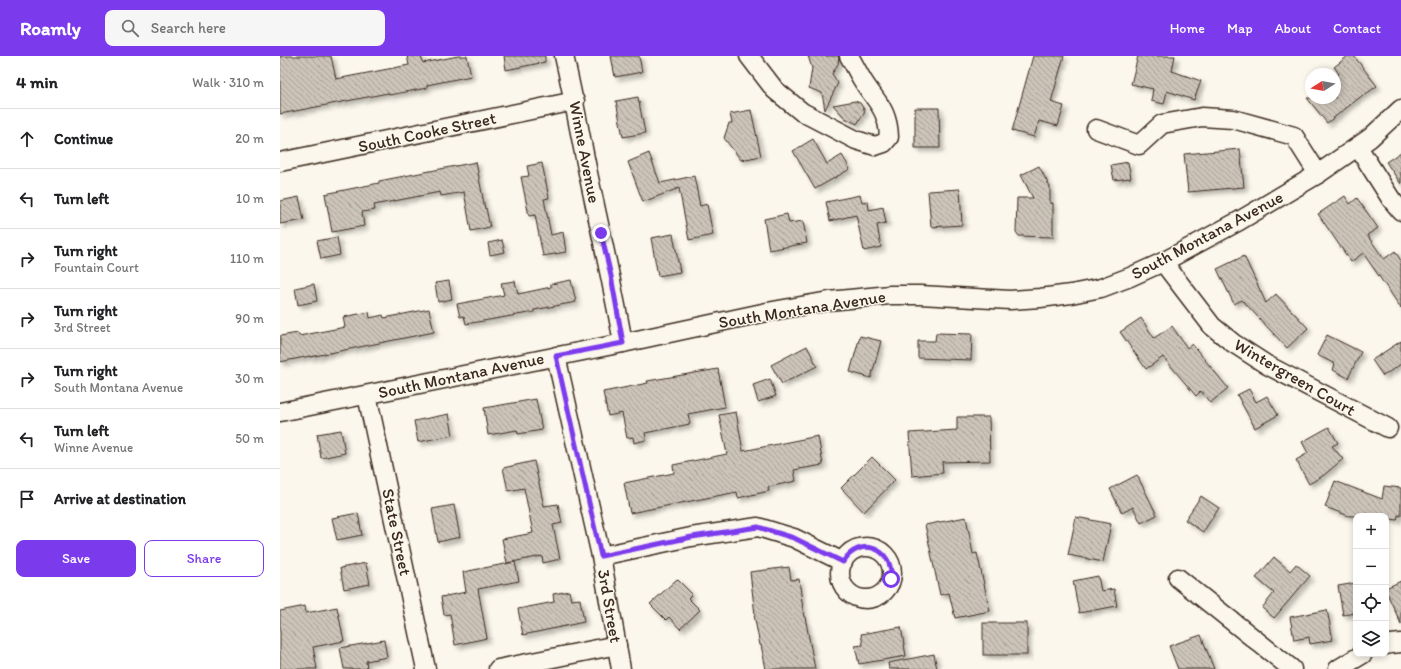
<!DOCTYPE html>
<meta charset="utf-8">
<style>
:root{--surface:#fff;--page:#f6f6f6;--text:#202124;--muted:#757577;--line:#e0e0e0;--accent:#7c3aed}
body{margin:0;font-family:Itim,sans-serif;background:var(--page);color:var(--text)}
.controls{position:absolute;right:12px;bottom:12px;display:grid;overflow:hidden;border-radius:8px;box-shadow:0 2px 6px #0003}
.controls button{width:36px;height:36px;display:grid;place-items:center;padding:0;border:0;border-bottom:1px solid var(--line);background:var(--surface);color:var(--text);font:20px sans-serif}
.compass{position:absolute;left:1025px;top:12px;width:36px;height:36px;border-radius:50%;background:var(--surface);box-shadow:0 2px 6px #0003;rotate:259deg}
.stop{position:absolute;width:12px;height:12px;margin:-9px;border:3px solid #7c3aed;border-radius:50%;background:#fff}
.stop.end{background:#7c3aed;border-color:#fff;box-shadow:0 1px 4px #0008}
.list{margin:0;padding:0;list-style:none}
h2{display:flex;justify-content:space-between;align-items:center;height:52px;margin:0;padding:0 16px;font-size:17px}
h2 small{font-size:13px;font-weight:400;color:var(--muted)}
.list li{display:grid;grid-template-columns:26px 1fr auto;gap:12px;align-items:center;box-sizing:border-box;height:60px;padding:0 16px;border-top:1px solid var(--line)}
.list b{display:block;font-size:15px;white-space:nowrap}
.list p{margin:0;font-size:13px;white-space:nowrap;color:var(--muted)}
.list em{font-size:13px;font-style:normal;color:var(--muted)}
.actions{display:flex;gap:8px;padding:12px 16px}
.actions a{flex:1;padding:9px 0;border:1px solid var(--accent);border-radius:8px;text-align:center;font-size:14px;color:var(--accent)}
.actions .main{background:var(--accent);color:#fff}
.icon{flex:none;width:22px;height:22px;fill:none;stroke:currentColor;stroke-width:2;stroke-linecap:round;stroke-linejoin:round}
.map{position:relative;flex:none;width:1121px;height:613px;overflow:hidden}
header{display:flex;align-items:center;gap:24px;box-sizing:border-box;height:56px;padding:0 20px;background:var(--accent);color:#fff}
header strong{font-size:19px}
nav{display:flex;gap:22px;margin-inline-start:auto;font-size:14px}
.search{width:280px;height:36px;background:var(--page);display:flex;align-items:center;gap:10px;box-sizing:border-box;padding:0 14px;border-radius:8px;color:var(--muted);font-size:15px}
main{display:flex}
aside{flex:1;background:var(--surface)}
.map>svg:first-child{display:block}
.building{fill:url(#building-back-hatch);stroke:#3b2a1e;filter:url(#shadow)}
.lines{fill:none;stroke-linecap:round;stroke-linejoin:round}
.street-casing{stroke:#3b2a1e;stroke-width:21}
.street{stroke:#fbf7ec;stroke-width:18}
.route{stroke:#7c3aed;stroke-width:5}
.labels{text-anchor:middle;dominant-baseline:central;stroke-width:3;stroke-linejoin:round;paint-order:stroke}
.street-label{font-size:17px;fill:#3b2a1e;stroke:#fbf7ec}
</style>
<header>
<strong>Roamly</strong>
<div class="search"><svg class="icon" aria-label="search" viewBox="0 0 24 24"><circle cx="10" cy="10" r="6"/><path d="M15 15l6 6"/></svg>Search here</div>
<nav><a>Home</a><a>Map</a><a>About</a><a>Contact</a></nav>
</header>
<main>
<aside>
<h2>4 min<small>Walk · 310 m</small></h2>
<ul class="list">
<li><svg class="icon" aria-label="ahead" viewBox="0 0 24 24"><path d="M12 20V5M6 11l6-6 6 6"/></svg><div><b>Continue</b></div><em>20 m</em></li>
<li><svg class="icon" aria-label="left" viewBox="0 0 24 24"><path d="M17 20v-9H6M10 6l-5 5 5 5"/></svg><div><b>Turn left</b></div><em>10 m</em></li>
<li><svg class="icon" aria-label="right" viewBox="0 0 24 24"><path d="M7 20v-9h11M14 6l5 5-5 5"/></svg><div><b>Turn right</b><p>Fountain Court</p></div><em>110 m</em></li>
<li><svg class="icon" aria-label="right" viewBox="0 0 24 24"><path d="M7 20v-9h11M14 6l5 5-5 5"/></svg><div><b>Turn right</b><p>3rd Street</p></div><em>90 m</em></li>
<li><svg class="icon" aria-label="right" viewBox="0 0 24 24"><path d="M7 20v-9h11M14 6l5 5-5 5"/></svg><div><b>Turn right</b><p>South Montana Avenue</p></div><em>30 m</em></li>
<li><svg class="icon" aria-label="left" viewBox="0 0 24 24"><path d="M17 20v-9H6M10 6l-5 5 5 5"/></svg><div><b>Turn left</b><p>Winne Avenue</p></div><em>50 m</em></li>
<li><svg class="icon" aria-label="arrive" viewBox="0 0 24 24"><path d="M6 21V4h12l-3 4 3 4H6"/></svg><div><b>Arrive at destination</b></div></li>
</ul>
<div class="actions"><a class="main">Save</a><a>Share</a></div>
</aside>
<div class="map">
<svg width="1121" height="613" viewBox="0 0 1121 613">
<defs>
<pattern id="building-back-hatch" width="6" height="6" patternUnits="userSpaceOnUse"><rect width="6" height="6" fill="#ccc4b9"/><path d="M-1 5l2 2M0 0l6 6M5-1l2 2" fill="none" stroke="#a79f96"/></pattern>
<filter id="shadow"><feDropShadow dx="3.5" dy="3.5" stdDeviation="2" flood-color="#0004"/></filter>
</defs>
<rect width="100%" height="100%" fill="#fbf7ec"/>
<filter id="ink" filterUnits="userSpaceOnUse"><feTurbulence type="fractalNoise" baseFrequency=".025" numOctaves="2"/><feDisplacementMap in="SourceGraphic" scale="8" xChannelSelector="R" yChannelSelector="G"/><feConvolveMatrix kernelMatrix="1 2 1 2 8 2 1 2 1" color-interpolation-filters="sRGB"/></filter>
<g filter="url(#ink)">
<g class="building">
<polygon points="0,0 51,0 56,23 129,9 127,0 141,0 143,7 178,0 187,0 191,20 147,29 147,32 109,39 108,37 0,58"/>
<polygon points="224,0 265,0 265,6 226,14"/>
<polygon points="331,0 359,0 362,16 335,21"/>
<polygon points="528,0 559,0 558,8 552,18 558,27 545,54 542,37 529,32 532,12"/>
<polygon points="753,0 784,0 771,46 784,50 778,70 759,65 754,81 732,75"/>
<polygon points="858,0 895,0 892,15 921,25 914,44 887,35 884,48 871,45 873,33 851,28"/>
<polygon points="1068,0 1074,0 1097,30 1083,40 1083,39 1047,67 1027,42 1055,42 1055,21 1059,18 1054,11"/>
<polygon points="358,41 365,77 343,81 336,45"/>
<polygon points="575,45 580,47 585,55 577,68 565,62 553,49"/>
<polygon points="635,52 659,52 660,92 635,92"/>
<polygon points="471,54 481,100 461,104 444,82 449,67 452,67 450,58"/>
<polygon points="533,83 547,108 562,99 570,113 535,133 513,95"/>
<polygon points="960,93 964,131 908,136 904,98"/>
<polygon points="1121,96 1121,128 1106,106"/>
<polygon points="369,97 380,127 414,120 420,150 427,148 433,179 409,184 399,132 363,146 348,106"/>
<polygon points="196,106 205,153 206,152 210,171 191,175 184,136 161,140 160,136 94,149 95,154 82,156 84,170 52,176 45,138 99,127 99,125"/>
<polygon points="848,106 851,122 834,124 831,109"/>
<polygon points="262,107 269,142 264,143 271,179 283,176 286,196 263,200 255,159 249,160 241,121 249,120 247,110"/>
<polygon points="759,110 770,131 770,147 773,147 773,181 739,180 736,176 737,142 753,142 741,119"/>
<polygon points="680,133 682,169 651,171 648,135"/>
<polygon points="580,139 582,146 588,145 589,154 603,151 606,167 597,169 601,191 584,195 576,159 550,165 546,146"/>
<polygon points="1065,140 1070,148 1077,142 1098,172 1087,179 1104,203 1115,195 1121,205 1121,252 1083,197 1071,206 1038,158"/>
<polygon points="19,141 24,164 0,168 0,145"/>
<polygon points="507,158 509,167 523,165 527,187 489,194 484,163"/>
<polygon points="393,178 400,216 378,220 371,182"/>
<polygon points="57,181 60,199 41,203 37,185"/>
<polygon points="222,184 225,196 210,199 208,187"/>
<polygon points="964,200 986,247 996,238 1028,272 1007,292 962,244 954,248 937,213"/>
<polygon points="291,224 296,246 254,254 254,256 186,268 184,260 180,261 177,248 224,239 221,227 235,225 238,238 271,231 271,228"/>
<polygon points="169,225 172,243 158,246 155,227"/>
<polygon points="34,228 37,245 18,249 15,232"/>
<polygon points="149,253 154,276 30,301 30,300 0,306 0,280 18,277 19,280 65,271 63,261 89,256 90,262 103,259 104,262"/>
<polygon points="861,262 874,282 892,270 907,292 912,288 948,332 930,347 921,335 916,340 883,301 866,313 840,276"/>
<polygon points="656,277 692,278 691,304 638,302 638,285 655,285"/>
<polygon points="1047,279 1081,296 1068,322 1053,314 1055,308 1037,299"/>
<polygon points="580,280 601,285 591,322 570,316"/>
<polygon points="1121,285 1121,308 1103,320 1092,304"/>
<polygon points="527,290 537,310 502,328 491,309"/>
<polygon points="438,313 445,351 408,358 410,368 365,377 366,384 354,387 353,381 347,382 342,357 328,360 323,336 368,327 367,325"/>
<polygon points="490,323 496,340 478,346 473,329"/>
<polygon points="969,333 976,346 987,340 998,359 975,372 957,339"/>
<polygon points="256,343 262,374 238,378 237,374 208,379 204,352"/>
<polygon points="456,356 463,395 538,380 543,409 514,414 516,425 488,431 489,435 458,442 457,436 350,457 344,427 394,417 393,409 447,398 439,359"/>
<polygon points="169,358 173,379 138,386 134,365"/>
<polygon points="677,361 709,361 710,405 662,406 663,417 632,420 629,377 677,374"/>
<polygon points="1049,371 1058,387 1052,390 1063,403 1044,419 1029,428 1016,404 1028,397 1022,386"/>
<polygon points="61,374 65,397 41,402 37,378"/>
<polygon points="592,401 615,424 584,456 561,432"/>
<polygon points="254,405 264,450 278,448 282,467 273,469 280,503 263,507 262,500 227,507 222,483 253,477 244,432 228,435 223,412"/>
<polygon points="857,419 877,459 861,467 853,451 842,457 830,433"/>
<polygon points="1055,425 1102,443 1104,430 1121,432 1121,460 1118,459 1117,464 1106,462 1106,460 1069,460 1045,451"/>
<polygon points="921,440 939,452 923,476 905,464"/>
<polygon points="174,449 180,481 158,486 152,453"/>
<polygon points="78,457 82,479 57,484 52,462"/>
<polygon points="686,461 693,498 697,497 710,555 675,562 669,537 660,539 645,469"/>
<polygon points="796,461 831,468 823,506 788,499"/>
<polygon points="994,501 1010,515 1016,508 1030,520 994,562 982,552 994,537 976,522"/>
<polygon points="235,506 239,525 198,533 207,582 175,589 170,558 164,559 161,541 186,536 183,516"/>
<polygon points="86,507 90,528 64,533 60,512"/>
<polygon points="509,511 511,524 519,523 524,561 525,561 535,613 486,613 481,589 480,589 474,559 475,559 470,516"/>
<polygon points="818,520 821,535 834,533 837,550 799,557 793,525"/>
<polygon points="397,523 412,538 408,542 420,554 400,573 389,561 386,564 370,548"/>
<polygon points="1121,525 1121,568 1106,535 1106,532"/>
<polygon points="1076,527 1076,557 1063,559 1058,530"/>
<polygon points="289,535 291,544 300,543 304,566 243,579 238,553 274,546 273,538"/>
<polygon points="25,550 26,557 57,551 64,585 33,591 37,613 0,613 0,555"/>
<polygon points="1047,554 1053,584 1030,588 1029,581 1014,584 1010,561"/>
<rect x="703" y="567" width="44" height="32"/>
<polygon points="621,571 626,600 579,608 575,590 583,589 581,578"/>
<polygon points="921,579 934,613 898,613 889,590"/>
<polygon points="104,584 107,601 86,605 87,613 64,613 60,592"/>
<polygon points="654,598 657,613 609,613 608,607"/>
</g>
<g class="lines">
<g class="street-casing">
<g id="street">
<path d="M284 0C293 39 300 78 308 117 320 173 333 230 343 287"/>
<path d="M469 0 495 34 522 56 576 84 595 90 604 87 609 81C608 53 596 46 583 25 578 17 574 8 569 0"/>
<polyline points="816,73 859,89 882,68 922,61 953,63 1014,80 1038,118"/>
<polyline points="1078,91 1111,143 1121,155"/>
<polyline points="0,106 295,45"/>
<polyline points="883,206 932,270 953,287 987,309 1108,372"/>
<polyline points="276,300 321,500 341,613"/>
<polyline points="87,339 146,613"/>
<polyline points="0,356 343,287 487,256 549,245 610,239 640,239 730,244 760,242 791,238 821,232 850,221 883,206 959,165 1038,118 1090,82 1121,53"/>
<circle cx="586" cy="517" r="26"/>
<polyline points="321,500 411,481 478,471 514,482 563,506"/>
<polyline points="898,522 1012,613"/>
<polyline points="1106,589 1111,588 1121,587"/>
<polyline points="218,613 337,589"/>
<polyline points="1058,613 1083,598"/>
</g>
</g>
<use href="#street" class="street"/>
</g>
</g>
<g class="lines" filter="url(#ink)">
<path class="route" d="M321 177 331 220 343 287 276 300 321 500 412 481 478 471 514 482 563 506C580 479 614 492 611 523"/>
</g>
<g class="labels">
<g class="street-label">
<text transform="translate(147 76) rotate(-12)">South Cooke Street</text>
<text transform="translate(305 96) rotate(79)">Winne Avenue</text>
<text transform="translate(927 179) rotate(-28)">South Montana Avenue</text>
<text transform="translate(522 253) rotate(-9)">South Montana Avenue</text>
<text transform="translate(181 319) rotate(-12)">South Montana Avenue</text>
<text transform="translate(1015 321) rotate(30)">Wintergreen Court</text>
<text transform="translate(117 476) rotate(78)">State Street</text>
<text transform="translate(330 550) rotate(80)">3rd Street</text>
</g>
</g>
</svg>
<div class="controls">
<button>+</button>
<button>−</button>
<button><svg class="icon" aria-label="locate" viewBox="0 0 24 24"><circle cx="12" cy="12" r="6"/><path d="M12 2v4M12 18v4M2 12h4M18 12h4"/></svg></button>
<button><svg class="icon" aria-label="layers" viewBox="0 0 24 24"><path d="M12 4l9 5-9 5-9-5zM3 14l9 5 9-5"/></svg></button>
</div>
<svg class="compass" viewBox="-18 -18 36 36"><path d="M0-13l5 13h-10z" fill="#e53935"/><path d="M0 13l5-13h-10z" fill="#757577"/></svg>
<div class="stop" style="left:611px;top:523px"></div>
<div class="stop end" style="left:321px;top:177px"></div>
</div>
</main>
